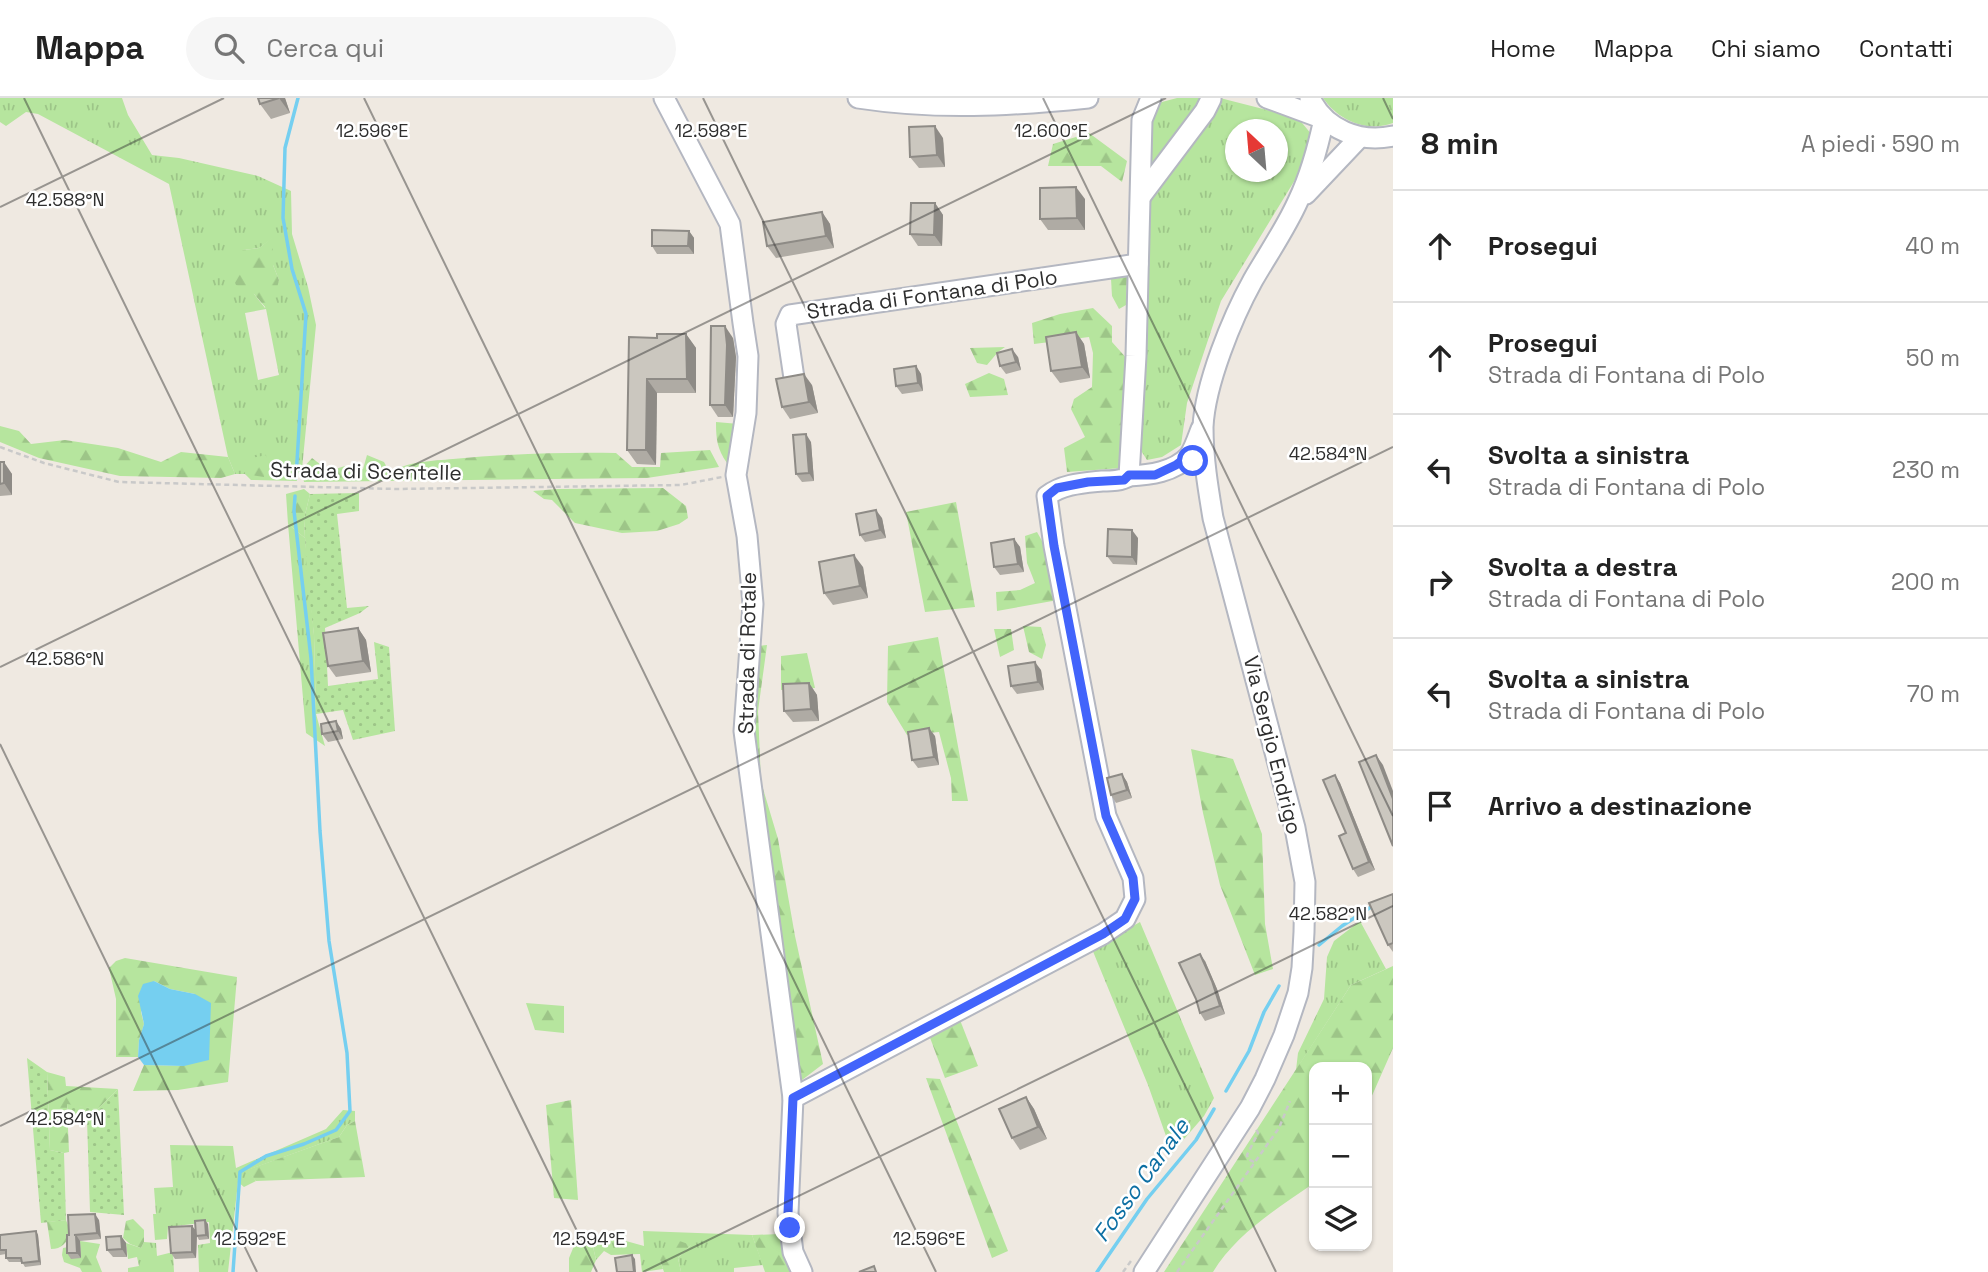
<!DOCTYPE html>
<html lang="it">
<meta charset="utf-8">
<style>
:root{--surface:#fff;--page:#f6f6f6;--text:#222;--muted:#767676;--line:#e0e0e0}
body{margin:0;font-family:"Space Grotesk",sans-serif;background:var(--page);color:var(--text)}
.controls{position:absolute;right:21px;bottom:21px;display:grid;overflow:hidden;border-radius:14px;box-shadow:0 2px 5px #0004}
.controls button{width:63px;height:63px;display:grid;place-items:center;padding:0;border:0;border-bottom:2px solid var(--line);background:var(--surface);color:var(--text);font:35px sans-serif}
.compass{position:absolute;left:1225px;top:21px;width:63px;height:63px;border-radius:50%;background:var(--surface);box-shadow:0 2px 5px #0004;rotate:334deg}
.stop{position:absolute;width:21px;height:21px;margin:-16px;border:5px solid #4264fb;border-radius:50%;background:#fff}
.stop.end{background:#4264fb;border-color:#fff;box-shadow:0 2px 7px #0008}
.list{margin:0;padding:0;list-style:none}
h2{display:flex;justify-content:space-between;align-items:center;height:91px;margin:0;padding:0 28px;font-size:30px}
h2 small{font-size:23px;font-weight:400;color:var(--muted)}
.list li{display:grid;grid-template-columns:46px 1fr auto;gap:21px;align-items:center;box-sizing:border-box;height:112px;padding:0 28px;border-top:2px solid var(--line)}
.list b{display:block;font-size:26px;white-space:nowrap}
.list p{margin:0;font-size:23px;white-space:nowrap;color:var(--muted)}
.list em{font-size:23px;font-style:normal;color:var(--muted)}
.icon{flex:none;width:38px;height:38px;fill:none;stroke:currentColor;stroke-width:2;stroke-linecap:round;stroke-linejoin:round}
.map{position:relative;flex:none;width:1393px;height:1174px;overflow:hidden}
header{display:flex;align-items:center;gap:42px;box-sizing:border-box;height:98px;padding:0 35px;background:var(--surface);border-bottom:2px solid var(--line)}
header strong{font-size:33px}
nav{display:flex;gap:38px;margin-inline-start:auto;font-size:24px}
.search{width:490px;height:63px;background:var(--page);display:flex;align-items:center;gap:18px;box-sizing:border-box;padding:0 24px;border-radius:38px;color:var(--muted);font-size:26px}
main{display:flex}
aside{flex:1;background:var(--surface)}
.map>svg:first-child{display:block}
.grass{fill:url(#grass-tufts);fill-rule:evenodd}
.forest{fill:url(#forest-firs)}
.garden{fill:url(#garden-dots)}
.water{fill:#75cff0}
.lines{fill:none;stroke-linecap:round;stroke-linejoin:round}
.stream{stroke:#75cff0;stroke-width:3.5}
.minor-casing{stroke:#b4b7c1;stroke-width:23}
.path{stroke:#c9c9c9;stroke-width:2.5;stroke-dasharray:5 3.5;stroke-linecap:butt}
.minor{stroke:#fff;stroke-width:19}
.wall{fill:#afaba4}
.shaded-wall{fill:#8e8b86}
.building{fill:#cbc7bf;stroke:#8e8b86;stroke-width:2}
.route{stroke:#4264fb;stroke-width:9}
.ticks{fill:none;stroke:#2e2e2e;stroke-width:2;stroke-opacity:0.45}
.labels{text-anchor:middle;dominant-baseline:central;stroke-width:5;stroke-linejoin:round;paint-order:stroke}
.street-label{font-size:21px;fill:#2e2e2e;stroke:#fff}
.water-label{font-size:23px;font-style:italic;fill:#0d6fa3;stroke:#fff}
.ticks-label{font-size:18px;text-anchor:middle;fill:#2e2e2e;stroke:#fff;stroke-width:5;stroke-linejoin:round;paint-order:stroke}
</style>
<header>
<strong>Mappa</strong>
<div class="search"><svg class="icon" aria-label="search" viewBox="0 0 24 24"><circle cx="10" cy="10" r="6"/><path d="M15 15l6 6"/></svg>Cerca qui</div>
<nav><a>Home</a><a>Mappa</a><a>Chi siamo</a><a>Contatti</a></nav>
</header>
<main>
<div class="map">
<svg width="1393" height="1174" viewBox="0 0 1393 1174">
<defs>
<pattern id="grass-tufts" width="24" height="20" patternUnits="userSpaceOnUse" patternTransform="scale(1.75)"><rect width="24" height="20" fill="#b6e59e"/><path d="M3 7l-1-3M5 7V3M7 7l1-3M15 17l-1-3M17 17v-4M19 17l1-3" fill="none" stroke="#9dc588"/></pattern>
<pattern id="forest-firs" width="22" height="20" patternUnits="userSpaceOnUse" patternTransform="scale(1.75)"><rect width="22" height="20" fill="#b6e59e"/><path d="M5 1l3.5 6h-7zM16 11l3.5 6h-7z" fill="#9dc588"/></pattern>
<pattern id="garden-dots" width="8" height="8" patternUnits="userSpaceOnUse" patternTransform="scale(1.75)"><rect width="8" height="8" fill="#b6e59e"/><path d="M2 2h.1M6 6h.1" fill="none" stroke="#9dc588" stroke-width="1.8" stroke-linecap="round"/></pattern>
</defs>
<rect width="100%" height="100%" fill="#efe9e1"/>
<g class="grass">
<path d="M0 0H122L128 17 152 57 179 60 258 78 291 93 292 136 308 189 316 227 302 371 296 379 297 383 251 382 245 376H235L228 359 169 86 38 16 26 14 6 28 0 24ZM273 140V167L279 182 265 210 254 196 243 152 259 150ZM266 211 279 277 258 282 245 215Z"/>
<path d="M1177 0H1220L1298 20 1312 37 1298 77 1221 203 1187 305 1181 347 1162 359 1147 362 1138 348 1151 31 1158 5ZM1236 32H1278V74H1236Z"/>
<path d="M1323 0H1393V25C1366 35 1338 22 1323 0Z"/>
<polygon points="288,426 305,440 314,537 316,616 325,648 306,635"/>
<polygon points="1360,823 1386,871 1351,887 1296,972 1298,955 1324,901 1327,859 1334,843"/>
<polygon points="1140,824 1214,1000 1204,1018 1172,1055 1148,987 1092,851"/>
<polygon points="343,1012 355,1013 355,1023 347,1027 339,1039 248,1072 256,1083 244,1089 238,1084 228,1174 199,1174 198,1147 210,1145 209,1124 168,1129 167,1141 155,1142 153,1116 156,1116 154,1090 173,1089 170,1047 233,1048 236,1070 326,1031"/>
<polygon points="625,1133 626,1143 644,1148 643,1133 752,1137 763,1167 734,1170 734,1174 681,1174 678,1160 691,1147 660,1162 663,1171 642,1174 640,1156 611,1157 604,1153 596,1162 592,1144 603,1137"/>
<polygon points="144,1144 156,1145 157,1158 173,1154 174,1174 128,1174 128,1170 139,1168 137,1159 128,1161 126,1145 141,1150"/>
</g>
<g class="forest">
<polygon points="1089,35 1127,63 1122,84 1101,68 1048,68 1053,46"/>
<polygon points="273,139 273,167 279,182 275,198 266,210 254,196 236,187 227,166 243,152 259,150"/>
<polygon points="1127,179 1126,207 1119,211 1112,198 1111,181"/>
<polygon points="1093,210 1112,228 1112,244 1129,263 1122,370 1067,374 1064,350 1085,339 1071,311 1074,301 1092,289 1093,255 1089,239 1034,246 1032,225 1060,216"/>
<polygon points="1005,249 998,254 987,267 977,265 970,250"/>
<polygon points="989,275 1004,281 1008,297 970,299 965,286"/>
<path d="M716 324 739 326 727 365C717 351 716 341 716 324Z"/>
<polygon points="0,328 19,333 31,346 65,342 118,350 161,364 181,354 228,359 235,376 221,380 120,378 39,360 0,344"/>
<path d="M710 352 719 369 647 380 304 384 302 371 312 360 329 373 345 368 363 371 367 357 384 364 390 375C407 363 433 363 453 361 508 356 561 354 616 355L632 369H660L661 355Z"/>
<polygon points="267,357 264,379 245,376 246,361"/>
<polygon points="663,390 686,408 688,420 679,426 657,433 622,435 575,425 552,402 544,401 533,393 557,391"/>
<polygon points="304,391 310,396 304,421 305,440 288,426 286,396"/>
<polygon points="956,404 975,509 925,514 906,414"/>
<polygon points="1037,434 1046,450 1058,502 997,513 996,494 1020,492 1035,485 1027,465 1025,438"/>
<polygon points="1023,528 1041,529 1046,547 1042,561 1029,554"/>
<polygon points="994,531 1011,531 1014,552 1000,559"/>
<polygon points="938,539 968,703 952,703 951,680 939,634 907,637 887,604 888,548"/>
<polygon points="767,547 758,613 761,684 778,741 795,838 823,966 802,982 790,951 751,615 756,548"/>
<polygon points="807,555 815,590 781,592 781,558"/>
<polygon points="1191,651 1233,661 1262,736 1265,826 1273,871 1255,877 1220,787 1203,715"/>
<polygon points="125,860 237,879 228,984 178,992 133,993 144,967 184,968 195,896 170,891 154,883 141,914 144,926 139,942 138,959 116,959 116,901 109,870 116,863"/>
<path d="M1393 868V950L1367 1009V969H1314V1085C1278 1110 1236 1136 1213 1174H1164L1351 887Z"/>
<polygon points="526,905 564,908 564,935 535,932"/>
<polygon points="960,922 978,968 945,980 929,937"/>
<polygon points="47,974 65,979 66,988 118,991 98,1011 67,1007 69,1054 64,1055 50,1052"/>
<polygon points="926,980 940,981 1008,1153 992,1160"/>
<polygon points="571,1002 578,1102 554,1100 546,1007"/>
<polygon points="355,1023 365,1079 256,1083 247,1072 339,1039 347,1027"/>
<polygon points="133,1121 144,1132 144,1144 141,1150 130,1146 123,1140 126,1123"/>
<path d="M66 1122 71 1135C66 1145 62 1151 51 1151L47 1124Z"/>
<polygon points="780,1136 795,1174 765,1174 752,1137"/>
<polygon points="668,1139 691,1147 678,1160 681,1174 664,1174 660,1162"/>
<polygon points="80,1143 100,1146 96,1159 102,1174 82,1174 80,1170 64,1164 62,1157 63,1150 71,1149 81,1160"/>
<polygon points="576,1143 592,1144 596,1162 591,1174 569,1174 569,1160"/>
</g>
<g class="garden">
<polygon points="359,395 359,413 337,416 347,510 369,508 360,515 325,530 328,588 378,581 374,544 389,549 395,633 353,642 343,612 316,616 314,537 307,477 304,421 310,396"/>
<polygon points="27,960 47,974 50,1052 64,1055 66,1122 41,1125"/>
<polygon points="118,991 124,1117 90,1114 87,1022 68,1022 67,1006 98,1011"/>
</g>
<polygon class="water" points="154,883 170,891 195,896 211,905 209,962 184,968 144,967 138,959 139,942 144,926 138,898 143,886"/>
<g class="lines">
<g class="stream">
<polyline points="296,380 306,216 292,171 283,120 285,50 298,0"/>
<polyline points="1319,847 1342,828 1374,807"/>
<polyline points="1226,993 1249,953 1264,914 1279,888"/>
<polyline points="233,1174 240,1074 266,1058 304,1046 336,1032 350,1013 347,955 329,843 320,733 311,560 294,413 295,398"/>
<polyline points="1097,1174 1147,1101 1196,1042 1214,1011"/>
</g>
<g class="minor-casing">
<g id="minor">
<polyline points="664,0 730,126 743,225 748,258 746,315 736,377 747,438 753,506 744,633 793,1000"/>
<path d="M858 0C936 12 1010 8 1088 0"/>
<path d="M1310 0C1325 32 1360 45 1393 38"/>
<polyline points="1306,96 1359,40"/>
<polyline points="1141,98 1205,13 1211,1"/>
<polyline points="794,280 786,226 790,217 1138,166"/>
<path d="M1129 378C1150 377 1174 374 1189 358 1194 351 1198 339 1201 331"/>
<path d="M802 1174 793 1154 788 1115 793 1000 1103 836 1125 821 1135 801 1133 780 1106 718 1054 448 1047 398C1062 386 1083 385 1102 383 1112 383 1121 383 1129 378L1136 258 1142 22 1151 0"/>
<path d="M1144 1174 1250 1010 1265 981 1284 937 1298 895 1302 870 1304 834 1305 784 1295 730 1213 420C1208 390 1203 360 1203 329 1205 286 1232 220 1253 182 1268 156 1286 130 1298 103 1311 76 1318 49 1324 21L1267 0"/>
</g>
</g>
<g class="path">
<polyline points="0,349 44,365 119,384 397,391 681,387 722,379"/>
<polyline points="1254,1064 1248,1061 1247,1057 1258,1035 1255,1029"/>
<polyline points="1123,1174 1131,1163"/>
<polyline points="1177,1174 1279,1030 1290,1003"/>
</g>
<use href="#minor" class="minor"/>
</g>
<g class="wall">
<polygon points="258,0 285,0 290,15 271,21 260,6"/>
<polygon points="943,40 945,69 919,70 910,59"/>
<polygon points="1085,101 1085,132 1048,132 1040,121"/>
<polygon points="935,105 943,117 942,148 918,148 910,136"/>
<polygon points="822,114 830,126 834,150 776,160 767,148"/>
<polygon points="689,133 694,140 694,156 657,156 652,148"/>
<polygon points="1076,234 1084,246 1090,280 1060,285 1051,273"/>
<polygon points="686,236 696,250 696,295 657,295 656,367 637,366 627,352 657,240"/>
<polygon points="733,240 736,259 733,319 718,319 710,307"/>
<polygon points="1018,259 1021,272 1006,276 1000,268"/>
<polygon points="916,268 921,276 923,293 902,296 896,288"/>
<polygon points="812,287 818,315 790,321 782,309"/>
<polygon points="811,344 814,383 802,384 796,376"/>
<polygon points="0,364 12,376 12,397 0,398"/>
<polygon points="882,420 886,440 865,444 860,437"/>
<polygon points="1138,440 1137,467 1113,466 1107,458"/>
<polygon points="1014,441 1020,449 1024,474 1000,477 994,469"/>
<polygon points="863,469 868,500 833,507 824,495"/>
<polygon points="358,530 366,542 371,574 336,579 328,568"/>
<polygon points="1041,572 1044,592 1017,596 1011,588"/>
<polygon points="809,585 817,597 819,623 793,624 784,613"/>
<polygon points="336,623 341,631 343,641 328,644 322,636"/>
<polygon points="935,638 939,667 918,670 912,662"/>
<polygon points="1122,676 1127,684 1132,700 1116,705 1111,697"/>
<polygon points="1335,677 1340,685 1375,772 1358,779 1353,771"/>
<polygon points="1393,796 1393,854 1388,847"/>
<polygon points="1205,863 1217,891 1225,916 1205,923 1200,915"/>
<polygon points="1026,999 1034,1011 1047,1041 1020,1052 1012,1040"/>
<polygon points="99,1122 101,1141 80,1143 81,1160 71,1161 67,1155 69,1137"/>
<polygon points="208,1126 209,1141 199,1142 197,1138 196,1160 175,1161 171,1155 192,1128 196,1133"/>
<polygon points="36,1133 38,1137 41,1167 25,1169 22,1164 9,1164 6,1160 6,1156 0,1157 0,1137"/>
<polygon points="121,1138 126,1145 127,1159 113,1159 107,1152"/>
</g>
<g class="shaded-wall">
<polygon points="279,0 285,0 290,15"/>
<polygon points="935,28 943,40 945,69 937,57"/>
<polygon points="1076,89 1085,101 1085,132 1077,120"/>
<polygon points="935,105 943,117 942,148 934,137"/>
<polygon points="822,114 830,126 834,150 826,138"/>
<polygon points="689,133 694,140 694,156 688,148"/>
<polygon points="725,228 733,240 736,259 733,319 725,307"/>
<polygon points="1076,234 1084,246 1090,280 1082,269"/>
<polygon points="686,236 696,250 696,295 687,281"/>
<polygon points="1012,251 1018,259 1021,272 1016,264"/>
<polygon points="916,268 921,276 923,293 918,285"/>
<polygon points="804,276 812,287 818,315 809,304"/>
<polygon points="647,281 657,295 656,367 646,352"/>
<polygon points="806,336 811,344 814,383 809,375"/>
<polygon points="4,364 12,376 12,397 4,385"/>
<polygon points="876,412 882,420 886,440 880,432"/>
<polygon points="1132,432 1138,440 1137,467 1132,459"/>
<polygon points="1014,441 1020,449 1024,474 1018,466"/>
<polygon points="854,457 863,469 868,500 860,488"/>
<polygon points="358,530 366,542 371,574 363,563"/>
<polygon points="1035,564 1041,572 1044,592 1038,584"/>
<polygon points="809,585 817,597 819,623 811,611"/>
<polygon points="336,623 341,631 343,641 338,633"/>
<polygon points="929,630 935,638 939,667 934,659"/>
<polygon points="1376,657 1383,667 1393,693 1393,701"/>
<polygon points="1122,676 1127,684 1132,700 1127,692"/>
<polygon points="1335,677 1340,685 1375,772 1369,764"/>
<polygon points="1200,856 1205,863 1217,891 1225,916 1220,908"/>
<polygon points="1026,999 1034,1011 1047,1041 1038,1029"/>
<polygon points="95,1116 99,1122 101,1141 97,1135"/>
<polygon points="205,1122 208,1126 209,1141 206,1137"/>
<polygon points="192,1128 197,1134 196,1160 192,1154"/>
<polygon points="36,1133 38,1137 41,1167 39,1163"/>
<polygon points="76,1137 80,1143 81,1160 77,1155"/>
<polygon points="121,1138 126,1145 127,1159 122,1151"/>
<polygon points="632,1157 635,1161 636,1174 634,1174"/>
</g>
<g class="building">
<polygon points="258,0 279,0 260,6"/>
<polygon points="935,28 937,57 910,59 909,29"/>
<polygon points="1076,89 1077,120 1040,121 1040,90"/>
<polygon points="911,105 935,105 934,137 910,136"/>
<polygon points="822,114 826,138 767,148 763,124"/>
<polygon points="652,132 689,133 688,148 652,148"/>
<polygon points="711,228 725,228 727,247 725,307 710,307"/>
<polygon points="1076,234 1082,269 1051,273 1046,239"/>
<polygon points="657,236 686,236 687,281 647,281 646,352 627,352 629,239 657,240"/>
<polygon points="1012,251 1016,264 1000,268 997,255"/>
<polygon points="916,268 918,285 896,288 894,271"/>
<polygon points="804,276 809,304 782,309 776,281"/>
<polygon points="806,336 809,375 796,376 793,337"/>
<polygon points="0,364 4,364 4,385 0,386"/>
<polygon points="876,412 880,432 860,437 856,416"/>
<polygon points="1108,431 1132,432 1132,459 1107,458"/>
<polygon points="1014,441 1018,466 994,469 991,445"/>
<polygon points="854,457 860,488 824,495 819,464"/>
<polygon points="358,530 363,563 328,568 323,535"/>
<polygon points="1035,564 1038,584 1011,588 1008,568"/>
<polygon points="809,585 811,611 784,613 783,586"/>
<polygon points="336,623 338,633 322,636 321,626"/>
<polygon points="929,630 934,659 912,662 908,634"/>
<polygon points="1376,657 1393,701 1393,748 1359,664"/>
<polygon points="1122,676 1127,692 1111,697 1107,680"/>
<polygon points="1335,677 1369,764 1353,771 1339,738 1346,735 1323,682"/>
<polygon points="1393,796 1393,845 1388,847 1369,805"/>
<polygon points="1200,856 1212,883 1220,908 1200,915 1196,901 1179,865"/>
<polygon points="1026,999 1038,1029 1012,1040 999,1011"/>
<polygon points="95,1116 97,1135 74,1137 76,1137 77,1155 67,1155 67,1137 69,1137 68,1117"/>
<polygon points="205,1122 206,1137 196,1138 195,1123"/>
<polygon points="192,1128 192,1154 171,1155 169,1129"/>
<polygon points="36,1133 39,1163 22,1165 21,1160 6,1160 6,1152 0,1152 0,1137"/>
<polygon points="121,1138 122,1151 107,1152 106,1139"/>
<polygon points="632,1157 634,1174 617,1174 615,1160"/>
<polygon points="874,1168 876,1174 859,1174"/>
</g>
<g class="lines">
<polyline class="route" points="790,1130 788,1115 793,1000 1103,836 1125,821 1135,801 1133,780 1106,718 1054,448 1047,398 1057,390 1088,384 1124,382 1129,377 1155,377 1176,367 1189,357 1193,363"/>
</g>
<path class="ticks" d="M24 0 597 1174M364 0 936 1174M703 0 1276 1174M1043 0 1393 718M1383 0 1393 21M0 109 224 0M0 569 1166 0M0 646 257 1174M0 1028 1393 349M643 1174 1393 808"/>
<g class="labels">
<g class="street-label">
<text transform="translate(932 196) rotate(-8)">Strada di Fontana di Polo</text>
<text transform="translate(366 373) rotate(1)">Strada di Scentelle</text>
<text transform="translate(747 555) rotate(-89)">Strada di Rotale</text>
<text transform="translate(1273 647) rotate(76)">Via Sergio Endrigo</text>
</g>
<g class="water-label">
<text transform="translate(1141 1082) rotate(-54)">Fosso Canale</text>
</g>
</g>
<g class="ticks-label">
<text x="372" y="39">12.596°E</text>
<text x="711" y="39">12.598°E</text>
<text x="1051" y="39">12.600°E</text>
<text x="65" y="108">42.588°N</text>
<text x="1328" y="362">42.584°N</text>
<text x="65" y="567">42.586°N</text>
<text x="1328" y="822">42.582°N</text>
<text x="65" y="1027">42.584°N</text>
<text x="250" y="1147">12.592°E</text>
<text x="589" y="1147">12.594°E</text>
<text x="929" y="1147">12.596°E</text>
</g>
</svg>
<div class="controls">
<button>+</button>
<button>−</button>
<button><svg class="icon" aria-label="layers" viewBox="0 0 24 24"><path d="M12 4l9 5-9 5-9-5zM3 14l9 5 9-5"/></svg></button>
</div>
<svg class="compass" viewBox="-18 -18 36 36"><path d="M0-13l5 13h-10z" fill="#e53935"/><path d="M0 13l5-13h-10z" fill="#767676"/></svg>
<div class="stop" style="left:1193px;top:363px"></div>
<div class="stop end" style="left:790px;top:1130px"></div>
</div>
<aside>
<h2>8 min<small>A piedi · 590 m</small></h2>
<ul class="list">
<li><svg class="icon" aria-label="ahead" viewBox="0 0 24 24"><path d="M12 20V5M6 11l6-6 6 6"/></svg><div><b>Prosegui</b></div><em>40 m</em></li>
<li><svg class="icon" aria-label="ahead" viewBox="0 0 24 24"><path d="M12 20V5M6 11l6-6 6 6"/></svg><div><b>Prosegui</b><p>Strada di Fontana di Polo</p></div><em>50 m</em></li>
<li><svg class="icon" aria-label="left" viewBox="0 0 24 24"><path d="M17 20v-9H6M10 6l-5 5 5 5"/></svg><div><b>Svolta a sinistra</b><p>Strada di Fontana di Polo</p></div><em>230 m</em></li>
<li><svg class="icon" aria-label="right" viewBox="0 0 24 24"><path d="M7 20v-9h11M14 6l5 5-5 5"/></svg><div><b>Svolta a destra</b><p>Strada di Fontana di Polo</p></div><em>200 m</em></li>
<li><svg class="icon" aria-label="left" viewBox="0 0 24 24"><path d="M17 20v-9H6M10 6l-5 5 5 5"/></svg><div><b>Svolta a sinistra</b><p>Strada di Fontana di Polo</p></div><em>70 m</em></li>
<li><svg class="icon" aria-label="arrive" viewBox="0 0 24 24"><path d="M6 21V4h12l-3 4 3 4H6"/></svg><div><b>Arrivo a destinazione</b></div></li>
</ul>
</aside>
</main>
